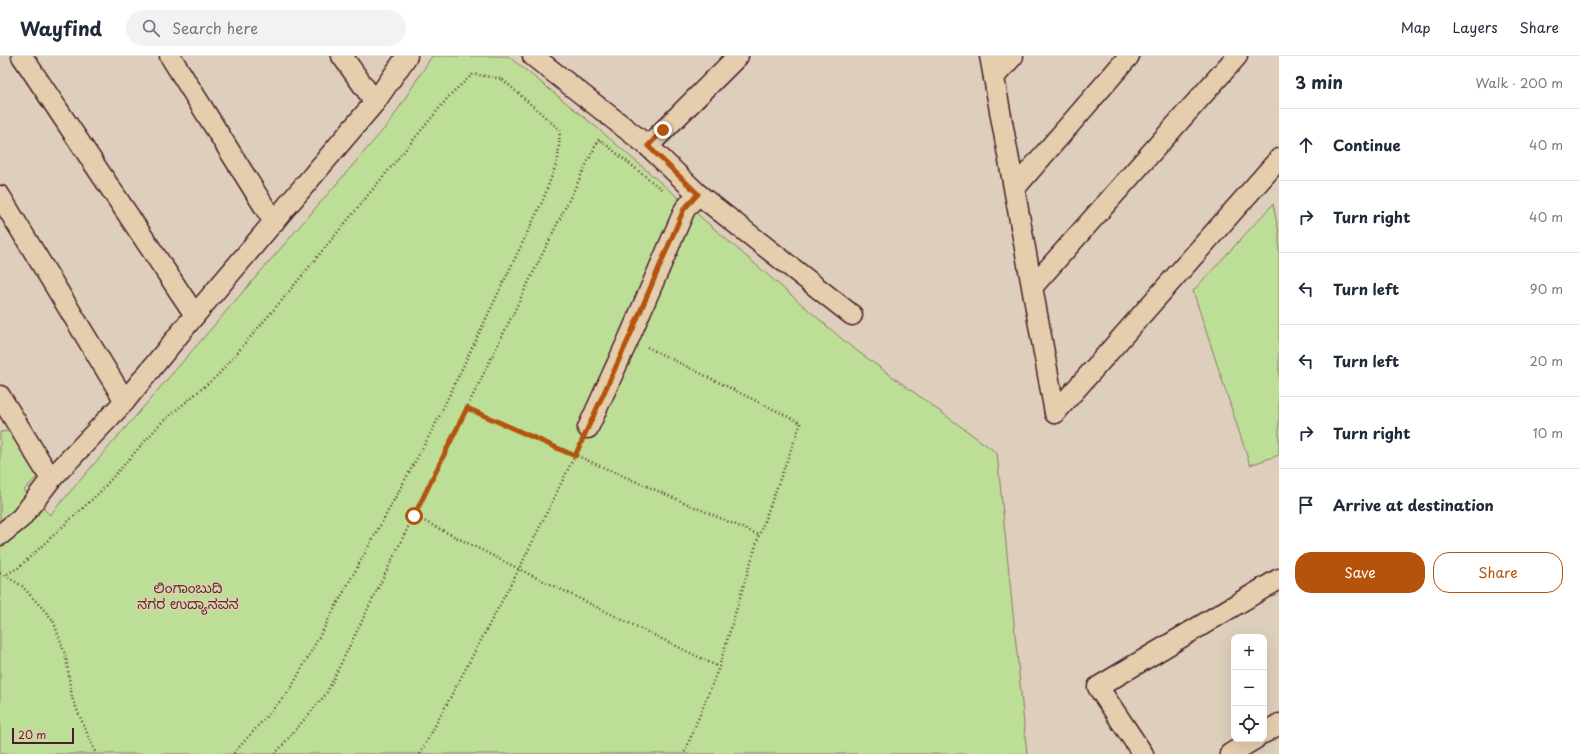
<!DOCTYPE html>
<meta charset="utf-8">
<style>
:root{--surface:#fff;--page:#f2f2f3;--text:#1f2937;--muted:#747a83;--line:#e0e1e3;--accent:#b45309}
body{margin:0;font-family:"Playpen Sans","Noto Sans Kannada",sans-serif;background:var(--page);color:var(--text)}
.controls{position:absolute;right:12px;bottom:12px;display:grid;overflow:hidden;border-radius:8px;box-shadow:0 4px 16px #0002}
.controls button{width:36px;height:36px;display:grid;place-items:center;padding:0;border:0;border-bottom:1px solid var(--line);background:var(--surface);color:var(--text);font:20px sans-serif}
.scale{position:absolute;left:12px;bottom:10px;width:62px;box-sizing:border-box;padding-left:4px;border:2px solid #4a1f2b;border-top:0;font-size:11px;line-height:14px;white-space:nowrap;color:#4a1f2b;-webkit-text-stroke:3px #e4cead;paint-order:stroke}
.stop{position:absolute;width:12px;height:12px;margin:-9px;border:3px solid #b45309;border-radius:50%;background:#fff}
.stop.end{background:#b45309;border-color:#fff;box-shadow:0 1px 4px #0008}
.list{margin:0;padding:0;list-style:none}
h2{display:flex;justify-content:space-between;align-items:center;height:52px;margin:0;padding:0 16px;font-size:17px}
h2 small{font-size:13px;font-weight:400;color:var(--muted)}
.list li{display:grid;grid-template-columns:26px 1fr auto;gap:12px;align-items:center;box-sizing:border-box;height:72px;padding:0 16px;border-top:1px solid var(--line)}
.list b{display:block;font-size:15px;white-space:nowrap}
.list em{font-size:13px;font-style:normal;color:var(--muted)}
.actions{display:flex;gap:8px;padding:12px 16px}
.actions a{flex:1;padding:9px 0;border:1px solid var(--accent);border-radius:16px;text-align:center;font-size:14px;color:var(--accent)}
.actions .main{background:var(--accent);color:#fff}
.icon{flex:none;width:22px;height:22px;fill:none;stroke:currentColor;stroke-width:2;stroke-linecap:round;stroke-linejoin:round}
.map{position:relative;flex:none;width:1279px;height:698px;overflow:hidden}
header{display:flex;align-items:center;gap:24px;box-sizing:border-box;height:56px;padding:0 20px;background:var(--surface);border-bottom:1px solid var(--line)}
header strong{font-size:19px}
nav{display:flex;gap:22px;margin-inline-start:auto;font-size:14px}
.search{width:280px;height:36px;background:var(--page);display:flex;align-items:center;gap:10px;box-sizing:border-box;padding:0 14px;border-radius:22px;color:var(--muted);font-size:15px}
main{display:flex}
aside{flex:1;background:var(--surface)}
.map>svg:first-child{display:block}
.green{fill:#bdde97;stroke:#847e61}
.lines{fill:none;stroke-linecap:round;stroke-linejoin:round}
.minor-casing{stroke:#4a1f2b;stroke-width:23}
.path{stroke:#4a1f2b;stroke-width:2.5;stroke-dasharray:1 3;stroke-linecap:butt}
.minor{stroke:#e4cead;stroke-width:20}
.route{stroke:#b45309;stroke-width:5}
.labels{text-anchor:middle;dominant-baseline:central;stroke-width:3;stroke-linejoin:round;paint-order:stroke}
.park-label{font-size:14px;fill:#563236;stroke:#e4cead}
</style>
<header>
<strong>Wayfind</strong>
<div class="search"><svg class="icon" aria-label="search" viewBox="0 0 24 24"><circle cx="10" cy="10" r="6"/><path d="M15 15l6 6"/></svg>Search here</div>
<nav><a>Map</a><a>Layers</a><a>Share</a></nav>
</header>
<main>
<div class="map">
<svg width="1279" height="698" viewBox="0 0 1279 698">
<rect width="100%" height="100%" fill="#decfbc"/>
<filter id="ink" filterUnits="userSpaceOnUse"><feTurbulence type="fractalNoise" baseFrequency=".025" numOctaves="2"/><feDisplacementMap in="SourceGraphic" scale="8" xChannelSelector="R" yChannelSelector="G"/><feConvolveMatrix kernelMatrix="1 2 1 2 8 2 1 2 1" color-interpolation-filters="sRGB"/></filter>
<g filter="url(#ink)">
<g class="green">
<polygon points="432,0 508,0 595,70 849,289 997,397 1027,698 0,698 0,376 10,375 40,418 24,434 50,459 390,66"/>
<polygon points="1273,148 1279,177 1279,399 1250,409 1193,235"/>
</g>
<g class="lines">
<g class="minor-casing">
<g id="minor">
<polyline points="22,0 195,259"/>
<polyline points="170,0 274,166"/>
<polyline points="342,0 375,46"/>
<polyline points="533,0 648,90 698,138 852,259"/>
<polyline points="990,0 1055,357"/>
<polyline points="994,21 1013,0"/>
<polyline points="648,90 738,0"/>
<polyline points="1015,132 1129,0"/>
<polyline points="0,140 125,345"/>
<polyline points="1033,230 1237,0"/>
<polyline points="0,340 51,423"/>
<polyline points="1055,357 1279,103"/>
<polyline points="588,372 629,282 685,153 698,138"/>
<polyline points="0,479 21,462 51,423 125,345 195,259 375,46 407,0"/>
<polyline points="1264,677 1279,668"/>
<polyline points="1143,698 1098,631 1279,523"/>
<polyline points="1230,698 1255,683"/>
</g>
</g>
<g class="path">
<polyline points="647,291 801,367 759,479 719,611 684,698"/>
<polyline points="467,352 759,479"/>
<polyline points="414,460 519,513 719,611"/>
<polyline points="0,517 5,519 18,512 99,437 161,367 218,319 282,244 451,38 473,18 502,23 560,74 558,103 543,144 434,371 290,634 233,698"/>
<polyline points="5,519 22,530 53,564 66,601 72,642 96,698"/>
<polyline points="275,698 326,638 599,83 661,133"/>
<polyline points="420,698 519,513 580,389"/>
</g>
<use href="#minor" class="minor"/>
</g>
</g>
<g class="lines" filter="url(#ink)">
<polyline class="route" points="414,460 467,352 575,400 629,282 684,153 698,138 648,90 663,74"/>
</g>
<g class="labels">
<g class="park-label">
<text x="188" y="531">ಲಿಂಗಾಂಬುದಿ<tspan x="188" dy="16">ನಗರ ಉದ್ಯಾನವನ</tspan></text>
</g>
</g>
</svg>
<div class="controls">
<button>+</button>
<button>−</button>
<button><svg class="icon" aria-label="locate" viewBox="0 0 24 24"><circle cx="12" cy="12" r="6"/><path d="M12 2v4M12 18v4M2 12h4M18 12h4"/></svg></button>
</div>
<div class="scale">20 m</div>
<div class="stop" style="left:414px;top:460px"></div>
<div class="stop end" style="left:663px;top:74px"></div>
</div>
<aside>
<h2>3 min<small>Walk · 200 m</small></h2>
<ul class="list">
<li><svg class="icon" aria-label="ahead" viewBox="0 0 24 24"><path d="M12 20V5M6 11l6-6 6 6"/></svg><div><b>Continue</b></div><em>40 m</em></li>
<li><svg class="icon" aria-label="right" viewBox="0 0 24 24"><path d="M7 20v-9h11M14 6l5 5-5 5"/></svg><div><b>Turn right</b></div><em>40 m</em></li>
<li><svg class="icon" aria-label="left" viewBox="0 0 24 24"><path d="M17 20v-9H6M10 6l-5 5 5 5"/></svg><div><b>Turn left</b></div><em>90 m</em></li>
<li><svg class="icon" aria-label="left" viewBox="0 0 24 24"><path d="M17 20v-9H6M10 6l-5 5 5 5"/></svg><div><b>Turn left</b></div><em>20 m</em></li>
<li><svg class="icon" aria-label="right" viewBox="0 0 24 24"><path d="M7 20v-9h11M14 6l5 5-5 5"/></svg><div><b>Turn right</b></div><em>10 m</em></li>
<li><svg class="icon" aria-label="arrive" viewBox="0 0 24 24"><path d="M6 21V4h12l-3 4 3 4H6"/></svg><div><b>Arrive at destination</b></div></li>
</ul>
<div class="actions"><a class="main">Save</a><a>Share</a></div>
</aside>
</main>
